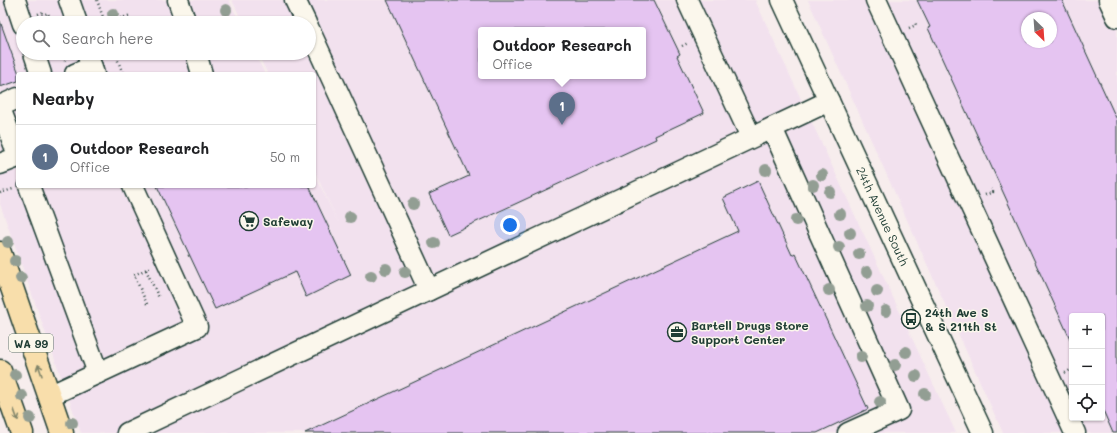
<!DOCTYPE html>
<meta charset="utf-8">
<style>
:root{--surface:#fff;--page:#f2f2f2;--text:#202124;--muted:#757577;--line:#e0e0e0;--accent:#2563eb}
body{margin:0;font-family:Mali,sans-serif;background:var(--page);color:var(--text)}
.controls{position:absolute;right:12px;bottom:12px;display:grid;overflow:hidden;border-radius:4px;box-shadow:0 1px 3px #0004}
.controls button{width:36px;height:36px;display:grid;place-items:center;padding:0;border:0;border-bottom:1px solid var(--line);background:var(--surface);color:var(--text);font:20px sans-serif}
.compass{position:absolute;left:1021px;top:12px;width:36px;height:36px;border-radius:50%;background:var(--surface);box-shadow:0 1px 3px #0004;rotate:155deg}
.you{position:absolute;left:510px;top:225px;width:14px;height:14px;margin:-10px;border:3px solid #fff;border-radius:50%;background:#1a73e8;box-shadow:0 0 0 6px #1a73e833}
.badge{display:grid;place-items:center;width:26px;height:26px;border-radius:50%;background:var(--accent);color:#fff;font-size:13px;font-weight:700}
.pin{position:absolute;translate:-50% -33px;filter:drop-shadow(0 1px 2px #0008)}
.pin::after{content:'';position:absolute;top:21px;width:14px;height:12px;background:inherit;clip-path:polygon(0 0,100% 0,50% 100%)}
.popup{position:absolute;left:478px;top:27px;width:168px;height:52px;box-sizing:border-box;display:grid;place-content:center;border-radius:4px;background:var(--surface);filter:drop-shadow(0 1px 3px #0005);font-size:13px;white-space:nowrap;color:var(--muted)}
.popup b{font-size:15px;color:var(--text)}
.popup::after{content:'';position:absolute;left:50%;top:100%;margin-left:-8px;border:8px solid transparent;border-top-color:var(--surface)}
.list{margin:0;padding:0;list-style:none}
h2{display:flex;justify-content:space-between;align-items:center;height:52px;margin:0;padding:0 16px;font-size:17px}
h2 small{font-size:13px;font-weight:400;color:var(--muted)}
.list li{display:grid;grid-template-columns:26px 1fr auto;gap:12px;align-items:center;box-sizing:border-box;height:64px;padding:0 16px;border-top:1px solid var(--line)}
.list b{display:block;font-size:15px;white-space:nowrap}
.list p{margin:0;font-size:13px;white-space:nowrap;color:var(--muted)}
.list em{font-size:13px;font-style:normal;color:var(--muted)}
.icon{flex:none;width:22px;height:22px;fill:none;stroke:currentColor;stroke-width:2;stroke-linecap:round;stroke-linejoin:round}
.map{position:relative;flex:none;width:1117px;height:433px;overflow:hidden}
.search{position:absolute;background:var(--surface);box-shadow:0 1px 3px #0004;left:16px;top:16px;width:300px;height:44px;display:flex;align-items:center;gap:10px;box-sizing:border-box;padding:0 14px;border-radius:22px;color:var(--muted);font-size:15px}
.panel{position:absolute;background:var(--surface);box-shadow:0 1px 3px #0004;left:16px;top:72px;width:300px;height:116px;border-radius:4px}
.map>svg:first-child{display:block}
.built{fill:#f2e1ee;fill-rule:evenodd}
.building{fill:#e5c4f1;stroke:#1f3d34;fill-rule:evenodd}
.lines{fill:none;stroke-linecap:round;stroke-linejoin:round}
.minor-casing{stroke:#1f3d34;stroke-width:23}
.major-casing{stroke:#1f3d34;stroke-width:25}
.path{stroke:#1f3d34;stroke-width:2.5;stroke-dasharray:1 3;stroke-linecap:butt}
.minor{stroke:#fbf7ec;stroke-width:20}
.major{stroke:#f8deab;stroke-width:22}
.tree{fill:#929e93}
.oneway{stroke:#81856a}
.labels{text-anchor:middle;dominant-baseline:central;stroke-width:3;stroke-linejoin:round;paint-order:stroke}
.shield{fill:#fbf7ec;stroke:#61756b;stroke-width:1}
.shield-label{font-size:11px;font-weight:bold;fill:#1f3d34}
.street-label{font-size:12px;fill:#1f3d34;stroke:#fbf7ec}
.poi-label{font-size:12px;font-weight:bold;fill:#1f3d34;stroke:#fbf7ec;text-anchor:start}
</style>
<div class="map">
<svg width="1117" height="433" viewBox="0 0 1117 433">
<rect width="100%" height="100%" fill="#f7eded"/>
<filter id="ink" filterUnits="userSpaceOnUse"><feTurbulence type="fractalNoise" baseFrequency=".025" numOctaves="2"/><feDisplacementMap in="SourceGraphic" scale="8" xChannelSelector="R" yChannelSelector="G"/><feConvolveMatrix kernelMatrix="1 2 1 2 8 2 1 2 1" color-interpolation-filters="sRGB"/></filter>
<g filter="url(#ink)">
<g class="built">
<path d="M0 0H229L240 23H23V53H254L265 74H18V186H314V173L339 224 314 170V74H268L257 53H309V23H243L232 0H755L956 433H81L0 204ZM481 30H643V76H481Z"/>
<path d="M808 0H1117V433H1003ZM1027 18H1051V42H1027ZM1072 316H1102V418H1072Z"/>
</g>
<g class="building">
<path d="M387 0H654L680 54 677 56 704 113 655 136 656 139 448 235 429 194 469 176ZM481 30H643V76H481Z"/>
<path d="M917 0H1062L1117 120V433H1113L1102 408V316H1072V343L928 28 930 27ZM1027 18H1051V42H1027Z"/>
<polygon points="0,21 19,74 18,74 18,81 0,87"/>
<polygon points="758,181 792,255 795,253 868,409 817,433 305,433 738,231 723,198"/>
<polygon points="157,186 309,186 351,275 306,297 295,272 215,309"/>
</g>
<g class="lines">
<g class="minor-casing">
<g id="minor">
<polyline points="15,0 23,24"/>
<polyline points="69,0 77,23"/>
<polyline points="178,0 186,23"/>
<polyline points="295,0 306,23"/>
<polyline points="687,0 751,137"/>
<polyline points="782,0 983,433"/>
<polyline points="876,0 1075,433"/>
<polyline points="1109,0 1117,17"/>
<polyline points="309,29 429,290"/>
<polyline points="34,53 41,74"/>
<polyline points="87,53 94,74"/>
<polyline points="196,53 202,74"/>
<polyline points="75,74 92,67"/>
<polyline points="0,106 18,98"/>
<polyline points="0,108 18,155"/>
<polyline points="772,128 899,410 848,433"/>
<polyline points="0,164 18,157"/>
<polyline points="29,186 98,373"/>
<polyline points="49,396 197,327 133,186"/>
<polyline points="127,433 829,101"/>
</g>
</g>
<g class="major-casing">
<g id="major">
<polyline points="0,253 62,433"/>
<polyline points="0,371 22,433"/>
</g>
</g>
<g class="path">
<polyline points="97,0 105,23"/>
<polyline points="38,14 45,11"/>
<polyline points="38,17 48,13 52,23"/>
<polyline points="105,23 131,15"/>
<polyline points="909,28 916,25 915,22"/>
<polyline points="682,46 688,43"/>
<polyline points="62,53 65,61"/>
<polyline points="115,53 123,74"/>
<polyline points="140,74 150,72"/>
<polyline points="0,193 13,189"/>
<polyline points="985,195 993,192 991,189"/>
<polyline points="188,256 190,255"/>
<polyline points="146,270 159,298"/>
<polyline points="147,304 134,275 151,267"/>
<polyline points="1065,373 1072,369"/>
</g>
<use href="#minor" class="minor"/>
<use href="#major" class="major"/>
</g>
<g class="tree">
<circle cx="226" cy="10" r="6"/>
<circle cx="113" cy="14" r="6"/>
<circle cx="766" cy="170" r="6"/>
<circle cx="822" cy="175" r="6"/>
<circle cx="813" cy="185" r="6"/>
<circle cx="830" cy="192" r="6"/>
<circle cx="413" cy="204" r="6"/>
<circle cx="840" cy="214" r="6"/>
<circle cx="350" cy="217" r="6"/>
<circle cx="796" cy="220" r="6"/>
<circle cx="850" cy="233" r="6"/>
<circle cx="8" cy="242" r="6"/>
<circle cx="434" cy="243" r="6"/>
<circle cx="839" cy="247" r="6"/>
<circle cx="859" cy="254" r="6"/>
<circle cx="15" cy="261" r="6"/>
<circle cx="386" cy="269" r="6"/>
<circle cx="405" cy="272" r="6"/>
<circle cx="867" cy="272" r="6"/>
<circle cx="371" cy="276" r="6"/>
<circle cx="21" cy="278" r="6"/>
<circle cx="829" cy="290" r="6"/>
<circle cx="877" cy="291" r="6"/>
<circle cx="867" cy="306" r="6"/>
<circle cx="886" cy="311" r="6"/>
<circle cx="906" cy="352" r="6"/>
<circle cx="861" cy="357" r="6"/>
<circle cx="895" cy="365" r="6"/>
<circle cx="15" cy="375" r="6"/>
<circle cx="916" cy="376" r="6"/>
<circle cx="925" cy="394" r="6"/>
<circle cx="22" cy="396" r="6"/>
<circle cx="880" cy="402" r="6"/>
<circle cx="30" cy="418" r="6"/>
<circle cx="72" cy="423" r="6"/>
</g>
<defs><path id="oneway-shaft" d="M-6 0H5M1.5-3L5.5 0L1.5 3" fill="none" stroke-width="1.6" stroke-linecap="round" stroke-linejoin="round"/></defs>
<g class="oneway">
<use href="#oneway-shaft" transform="translate(40 370) rotate(-109)"/>
<use href="#oneway-shaft" transform="translate(16 415) rotate(70)"/>
</g>
</g>
<defs>
<g id="supermarket-ring" transform="scale(1)"><circle r="9.5" fill="#fbf7ec" stroke="#1f3d34" stroke-width="1.5"/><path d="M-6-5.5h2.5l.6 2H6L4.5 2H-2.5L-4.4-4H-6ZM-1.5 3.2a1.3 1.3 0 1 0 .1 0ZM3 3.2a1.3 1.3 0 1 0 .1 0Z" fill="#1f3d34"/></g>
<g id="bus-ring" transform="scale(1)"><circle r="9.5" fill="#fbf7ec" stroke="#1f3d34" stroke-width="1.5"/><path d="M-5-6H5V4H4V6H2V4H-2V6H-4V4H-5ZM-3.5-4V0h7V-4ZM-3.5 1.2v1.5H-2V1.2ZM2 1.2v1.5H3.5V1.2Z" fill="#1f3d34"/></g>
<g id="office-ring" transform="scale(1)"><circle r="9.5" fill="#fbf7ec" stroke="#1f3d34" stroke-width="1.5"/><path d="M-6-3h4V-5.5h4V-3h4V5H-6ZM-1-4.5V-3h2v-1.5ZM-6 0V1H6V0Z" fill="#1f3d34"/></g>
</defs>
<g fill-rule="evenodd">
<use href="#supermarket-ring" x="249" y="221"/>
<use href="#bus-ring" x="911" y="319"/>
<use href="#office-ring" x="677" y="332"/>
</g>
<g class="labels">
<rect class="shield" x="9" y="334" width="44" height="18" rx="3"/>
<g class="shield-label">
<text x="31" y="343">WA 99</text>
</g>
<g class="street-label">
<text transform="translate(883 216) rotate(65)">24th Avenue South</text>
</g>
<g class="poi-label">
<text x="263" y="221">Safeway</text>
<text x="925" y="312">24th Ave S<tspan x="925" dy="14">&amp; S 211th St</tspan></text>
<text x="691" y="325">Bartell Drugs Store<tspan x="691" dy="14">Support Center</tspan></text>
</g>
</g>
</svg>
<div class="controls">
<button>+</button>
<button>−</button>
<button><svg class="icon" aria-label="locate" viewBox="0 0 24 24"><circle cx="12" cy="12" r="6"/><path d="M12 2v4M12 18v4M2 12h4M18 12h4"/></svg></button>
</div>
<svg class="compass" viewBox="-18 -18 36 36"><path d="M0-13l5 13h-10z" fill="#e53935"/><path d="M0 13l5-13h-10z" fill="#757577"/></svg>
<div class="you"></div>
<div class="pin badge" style="left:562px;top:125px;background:#5c6f8a">1</div>
<div class="popup"><b>Outdoor Research</b>Office</div>
<div class="search"><svg class="icon" aria-label="search" viewBox="0 0 24 24"><circle cx="10" cy="10" r="6"/><path d="M15 15l6 6"/></svg>Search here</div>
<section class="panel">
<h2>Nearby<small></small></h2>
<ul class="list">
<li><span class="badge" style="background:#5c6f8a">1</span><div><b>Outdoor Research</b><p>Office</p></div><em>50 m</em></li>
</ul>
</section>
</div>
